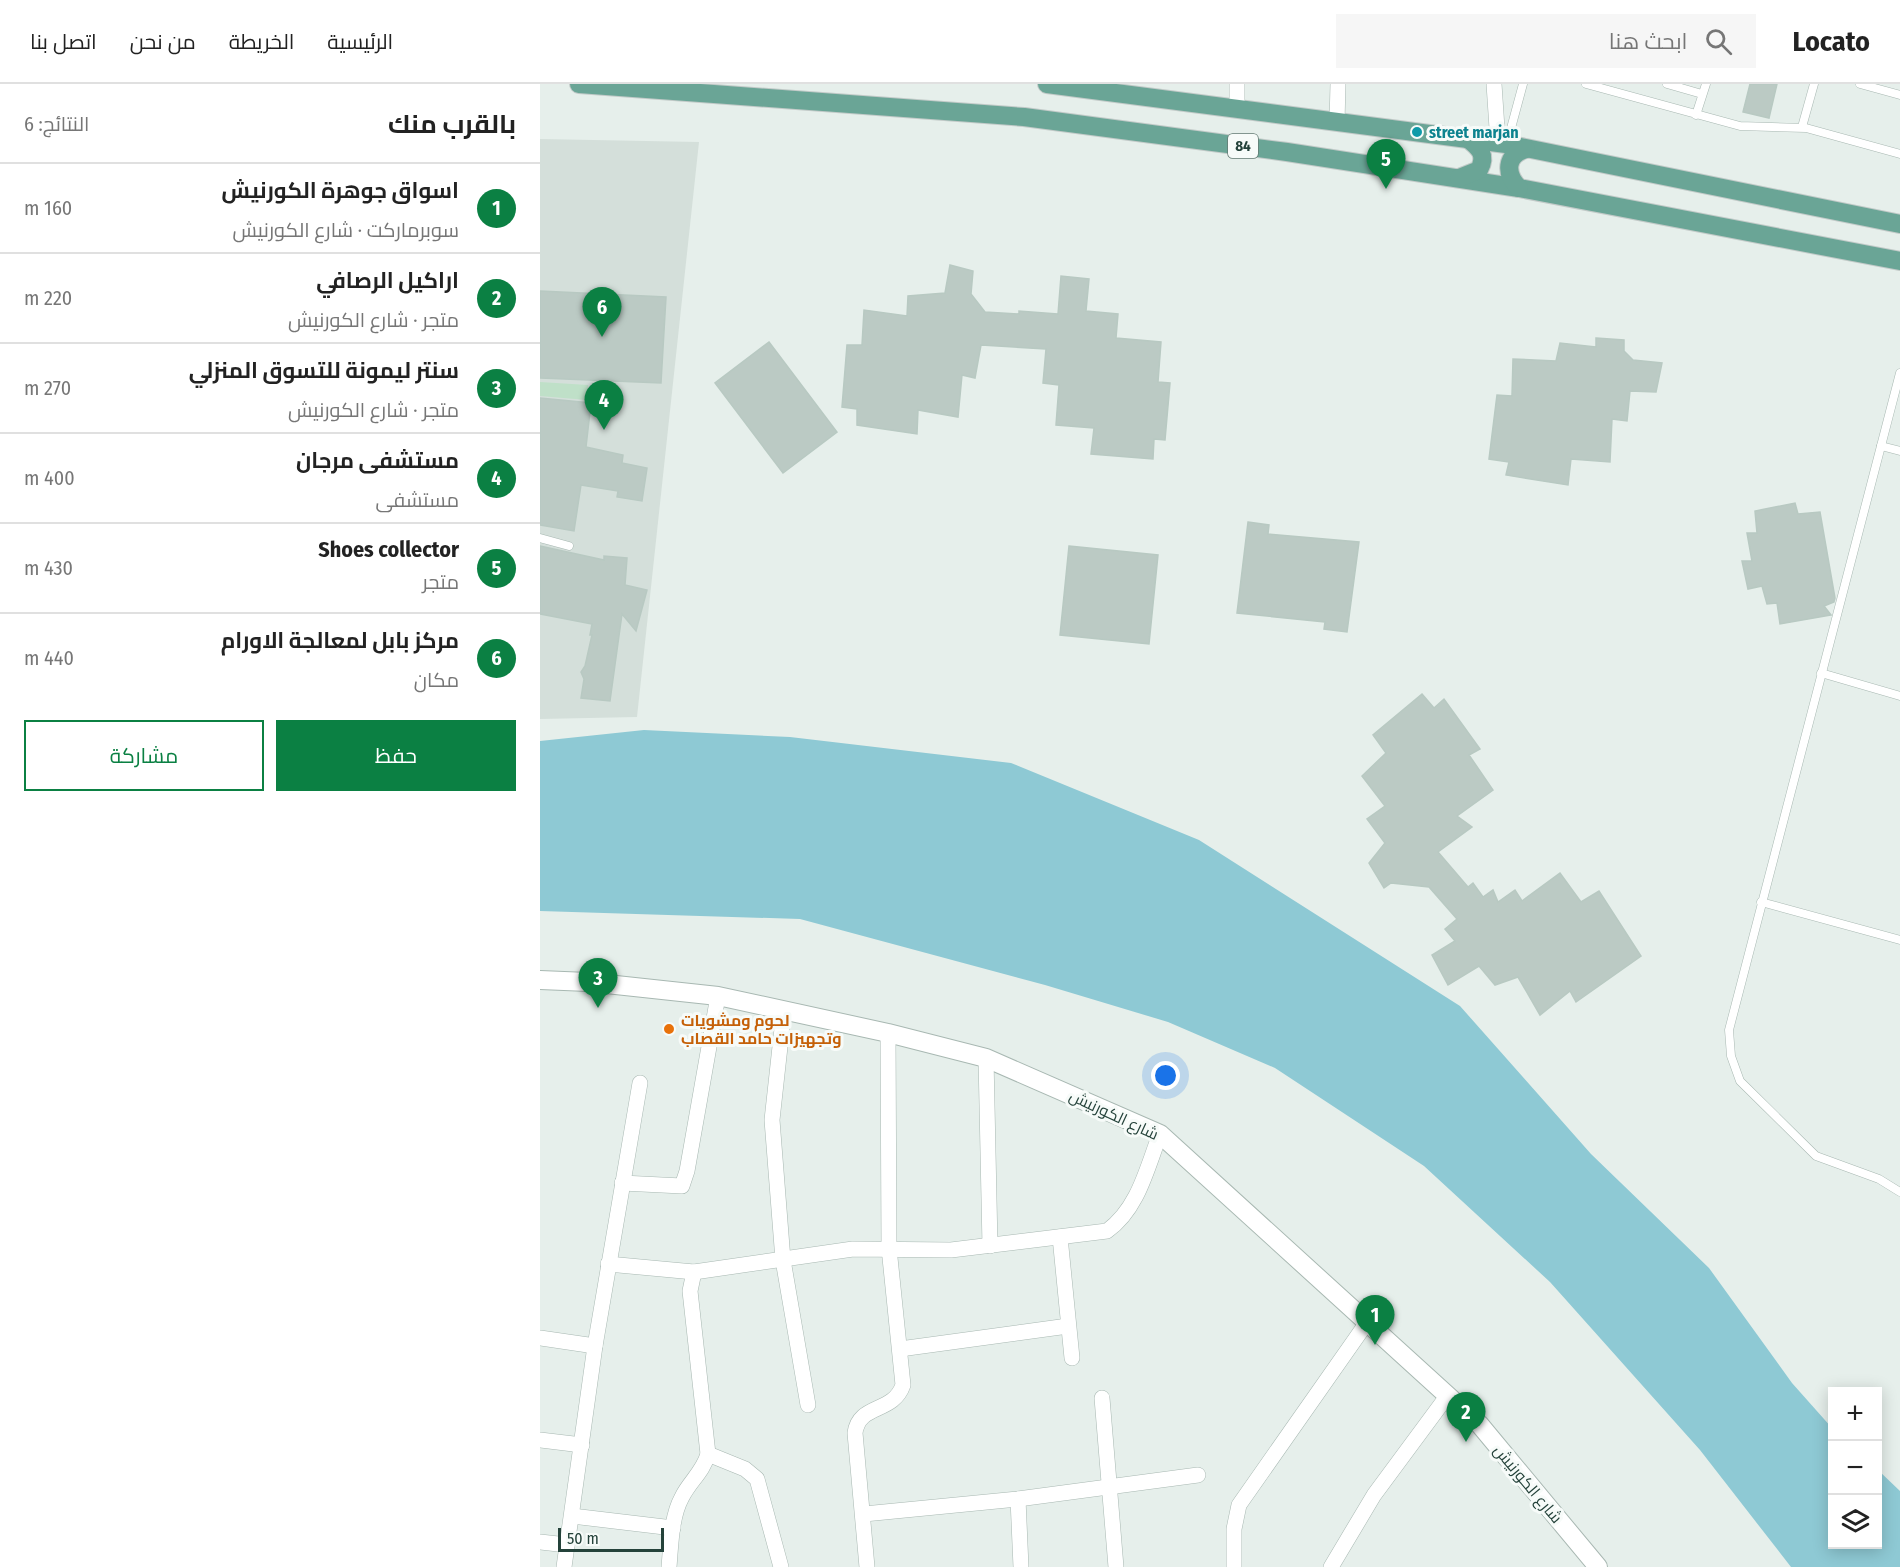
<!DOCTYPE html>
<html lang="ar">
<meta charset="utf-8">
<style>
:root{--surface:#fff;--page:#f6f6f6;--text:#222;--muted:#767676;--line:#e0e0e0;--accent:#0b8043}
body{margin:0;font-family:"Fira Sans Condensed",Cairo,sans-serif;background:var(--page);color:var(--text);direction:rtl}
.controls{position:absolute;right:18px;bottom:18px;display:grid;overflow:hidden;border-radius:0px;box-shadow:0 3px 15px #0003}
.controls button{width:54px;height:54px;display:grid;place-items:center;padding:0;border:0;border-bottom:2px solid var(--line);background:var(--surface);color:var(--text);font:30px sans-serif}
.scale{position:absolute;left:18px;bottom:15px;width:106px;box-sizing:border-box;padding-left:6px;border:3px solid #24423a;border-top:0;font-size:16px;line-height:21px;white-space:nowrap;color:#24423a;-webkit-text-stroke:4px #f7fbf9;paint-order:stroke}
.you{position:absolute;left:626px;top:992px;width:21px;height:21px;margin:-15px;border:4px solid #fff;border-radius:50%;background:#1a73e8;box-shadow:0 0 0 9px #1a73e833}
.badge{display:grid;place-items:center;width:39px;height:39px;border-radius:50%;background:var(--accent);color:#fff;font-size:20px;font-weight:700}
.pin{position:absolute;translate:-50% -50px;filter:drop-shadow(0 2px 3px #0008)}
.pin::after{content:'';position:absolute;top:32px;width:21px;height:18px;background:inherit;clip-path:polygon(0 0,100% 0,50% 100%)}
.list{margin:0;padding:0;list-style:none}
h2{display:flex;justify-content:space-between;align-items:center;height:78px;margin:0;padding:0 24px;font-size:26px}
h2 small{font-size:20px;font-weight:400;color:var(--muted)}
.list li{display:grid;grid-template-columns:39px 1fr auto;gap:18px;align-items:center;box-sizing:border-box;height:90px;padding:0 24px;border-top:2px solid var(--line)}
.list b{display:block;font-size:22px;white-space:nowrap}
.list p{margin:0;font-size:20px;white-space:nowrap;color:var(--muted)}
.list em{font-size:20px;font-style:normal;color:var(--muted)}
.actions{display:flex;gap:12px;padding:18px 24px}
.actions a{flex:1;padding:14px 0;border:2px solid var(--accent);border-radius:0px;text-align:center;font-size:21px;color:var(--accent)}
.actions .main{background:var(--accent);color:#fff}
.icon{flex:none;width:33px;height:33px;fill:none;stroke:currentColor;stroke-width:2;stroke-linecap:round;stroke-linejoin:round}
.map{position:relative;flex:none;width:1360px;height:1483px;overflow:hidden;direction:ltr}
header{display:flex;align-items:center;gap:36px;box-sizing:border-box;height:84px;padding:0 30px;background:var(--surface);border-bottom:2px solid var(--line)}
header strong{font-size:28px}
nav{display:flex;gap:33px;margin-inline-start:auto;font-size:21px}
.search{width:420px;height:54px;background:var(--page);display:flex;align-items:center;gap:15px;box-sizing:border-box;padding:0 21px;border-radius:0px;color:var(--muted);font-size:22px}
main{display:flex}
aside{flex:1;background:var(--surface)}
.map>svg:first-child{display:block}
.built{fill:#d4dfda}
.grass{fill:#bfe0c8}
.water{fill:#8ec9d4}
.building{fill:#bbcac4;stroke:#b8c9c2;stroke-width:1.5}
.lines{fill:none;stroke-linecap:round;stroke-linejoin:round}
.service-casing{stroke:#a8b8b2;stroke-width:9}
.minor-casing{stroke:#a8b8b2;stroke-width:16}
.tertiary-casing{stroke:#a8b8b2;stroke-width:20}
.primary-casing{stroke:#c2cac8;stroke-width:20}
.service{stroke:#fff;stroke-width:8}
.minor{stroke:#fff;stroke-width:15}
.tertiary{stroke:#fff;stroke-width:18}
.primary{stroke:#6aa596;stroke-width:18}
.culture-dot{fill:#0f9aa8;stroke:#f7fbf9;stroke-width:2}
.food-dot{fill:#e8710a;stroke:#f7fbf9;stroke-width:2}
.labels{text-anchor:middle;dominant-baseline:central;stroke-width:6;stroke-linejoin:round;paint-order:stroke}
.shield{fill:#f7fbf9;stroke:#637a73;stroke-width:1.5}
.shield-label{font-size:15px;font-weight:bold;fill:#24423a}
.culture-label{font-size:16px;font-weight:bold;fill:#0d838f;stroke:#f7fbf9;text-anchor:start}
.food-label{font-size:16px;font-weight:bold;fill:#c56008;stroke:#f7fbf9;text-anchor:start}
.street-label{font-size:16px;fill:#24423a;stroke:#f7fbf9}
</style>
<header>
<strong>Locato</strong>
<div class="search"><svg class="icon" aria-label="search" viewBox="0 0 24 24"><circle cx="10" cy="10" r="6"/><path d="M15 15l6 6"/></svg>ابحث هنا</div>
<nav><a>الرئيسية</a><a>الخريطة</a><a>من نحن</a><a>اتصل بنا</a></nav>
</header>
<main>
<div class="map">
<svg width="1360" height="1483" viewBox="0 0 1360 1483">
<rect width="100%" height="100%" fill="#e6efeb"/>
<polygon class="built" points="0,55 159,58 97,633 0,635"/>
<polygon class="grass" points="0,298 48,301 47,316 0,312"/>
<polygon class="water" points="104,646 250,653 471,679 659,756 920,922 1051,1070 1169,1184 1252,1299 1292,1344 1292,1460 1338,1460 1338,1386 1360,1407 1360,1483 1251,1483 1160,1366 1010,1198 884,1082 735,984 628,938 505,901 260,835 0,827 0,657"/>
<g class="building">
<polygon points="1210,0 1237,0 1229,34 1203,28"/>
<polygon points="410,181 433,187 431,210 445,228 479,230 479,227 518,230 521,192 549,195 546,227 578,230 576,254 621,258 618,298 630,299 625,356 614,355 613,375 551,370 554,344 516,341 519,301 503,299 506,265 441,261 435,294 422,291 418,333 378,326 377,350 317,341 317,325 302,323 307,261 322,261 324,226 367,232 368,212 405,209"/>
<polygon points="0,207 126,213 121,299 0,294"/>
<polygon points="1056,254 1084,256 1084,267 1093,276 1122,279 1116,308 1090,307 1087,337 1072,335 1070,378 1031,375 1028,401 966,391 969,378 949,375 957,311 972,312 973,275 1016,277 1020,259 1056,263"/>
<polygon points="229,258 297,348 243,389 175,299"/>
<polygon points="0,314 51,319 46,363 83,371 82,379 107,384 102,417 77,413 78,407 41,401 34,447 0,441"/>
<polygon points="1255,419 1258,430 1280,428 1295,514 1294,518 1284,522 1291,531 1240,540 1237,519 1227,520 1222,502 1208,505 1202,477 1212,477 1207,449 1217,449 1215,427"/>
<polygon points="708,438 729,441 728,450 819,458 807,548 784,545 785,538 697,529"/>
<polygon points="0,462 64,476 64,472 87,474 85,501 107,506 96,547 82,530 70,617 41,614 44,595 41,588 45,582 52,551 50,551 52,540 0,530"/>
<polygon points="529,462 618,471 609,560 520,551"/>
<polygon points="882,610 894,624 904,615 940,665 929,671 953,706 917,732 932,743 898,768 928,803 933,799 943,813 953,806 958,818 975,806 982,817 1020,789 1041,818 1059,807 1101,872 1036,918 1030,907 1000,931 978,893 955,901 939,882 908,901 892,871 915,857 905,845 917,835 889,803 851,799 844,804 829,779 845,759 827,735 845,722 822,692 846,669 833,651"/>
</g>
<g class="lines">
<g class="service-casing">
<g id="service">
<polyline points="1046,0 1200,42 1266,44 1360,70"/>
<polyline points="1127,0 1162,10"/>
<polyline points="1320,0 1360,11"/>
<polyline points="1156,31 1166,0"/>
<polyline points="1262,43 1274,0"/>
<polyline points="967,59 983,0"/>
<polyline points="1360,289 1189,946 1191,972 1200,997 1276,1072 1339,1095 1360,1108"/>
<polyline points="1341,362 1360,367"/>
<polyline points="0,454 29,462"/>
<polyline points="1281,589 1360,612"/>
<polyline points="1221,818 1360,856"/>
</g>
</g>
<g class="minor-casing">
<g id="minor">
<polyline points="954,0 958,59"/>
<polyline points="697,25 697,0"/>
<polyline points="797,38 798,0"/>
<polyline points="244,926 232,1036 243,1176 268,1321"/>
<polyline points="446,974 450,1162"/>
<polyline points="82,1099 142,1102 147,1087 178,912"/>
<polyline points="520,1153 532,1274"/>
<polyline points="68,1180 154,1188"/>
<polyline points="0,1254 55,1262"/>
<polyline points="360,1265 528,1242"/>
<polyline points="562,1314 576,1483"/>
<polyline points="0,1356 42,1361"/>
<polyline points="168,1370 205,1385 217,1395 241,1483"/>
<polyline points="478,1415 481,1483"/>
<polyline points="324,1430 478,1415 658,1391"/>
<polyline points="32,1432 133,1444"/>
<polyline points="0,1458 27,1461"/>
<polyline points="24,1483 55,1262 100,999"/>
<path d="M129 1483C131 1461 131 1433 142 1413 150 1397 163 1388 168 1370L150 1207 154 1188 313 1165 411 1166 567 1147C598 1125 607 1084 620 1050"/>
<path d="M327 1483 315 1349C319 1319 353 1330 363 1301L349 1164 348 949"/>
<polyline points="694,1483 694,1445 699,1421 828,1237"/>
<polyline points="791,1483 834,1411 908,1311"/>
</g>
</g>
<g class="tertiary-casing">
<polyline id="tertiary" points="0,896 48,898 178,912 348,949 446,974 620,1050 940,1341 1058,1483"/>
</g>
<g class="primary-casing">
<g id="primary">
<polyline points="39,0 484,33 747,68 979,104 1360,177"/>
<polyline points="507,0 966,60 1360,140"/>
<path d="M919 94 939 86C947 71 940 64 927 54"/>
<path d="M979 104C965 90 965 71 986 65"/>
</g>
</g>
<use href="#service" class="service"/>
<use href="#minor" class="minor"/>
<use href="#tertiary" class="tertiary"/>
<use href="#primary" class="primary"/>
</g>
<circle class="culture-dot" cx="877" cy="48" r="6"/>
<circle class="food-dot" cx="129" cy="945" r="6"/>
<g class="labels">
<rect class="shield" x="688" y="50" width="30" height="24" rx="4.5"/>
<g class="shield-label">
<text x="703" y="62">84</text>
</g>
<g class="culture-label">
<text x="889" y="48">street marjan</text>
</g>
<g class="food-label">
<text x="141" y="936">لحوم ومشويات<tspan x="141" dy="18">وتجهيزات حامد القصاب</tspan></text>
</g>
<g class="street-label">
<text transform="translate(574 1031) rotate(25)">شارع الكورنيش</text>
<text transform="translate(988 1400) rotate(50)">شارع الكورنيش</text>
</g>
</g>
</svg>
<div class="controls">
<button>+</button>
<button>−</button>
<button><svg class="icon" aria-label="layers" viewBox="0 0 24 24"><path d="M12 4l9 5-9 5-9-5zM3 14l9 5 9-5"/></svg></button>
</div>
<div class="scale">50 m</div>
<div class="you"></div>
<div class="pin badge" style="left:835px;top:1261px">1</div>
<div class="pin badge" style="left:926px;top:1358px">2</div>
<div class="pin badge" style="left:58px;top:924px">3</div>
<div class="pin badge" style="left:64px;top:346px">4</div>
<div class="pin badge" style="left:846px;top:105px">5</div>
<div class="pin badge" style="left:62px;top:253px">6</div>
</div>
<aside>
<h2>بالقرب منك<small>النتائج: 6</small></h2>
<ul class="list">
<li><span class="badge">1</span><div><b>اسواق جوهرة الكورنيش</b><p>سوبرماركت · شارع الكورنيش</p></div><em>160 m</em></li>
<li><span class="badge">2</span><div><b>اراكيل الرصافي</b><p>متجر · شارع الكورنيش</p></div><em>220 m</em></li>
<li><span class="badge">3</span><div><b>سنتر ليمونة للتسوق المنزلي</b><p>متجر · شارع الكورنيش</p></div><em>270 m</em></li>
<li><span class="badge">4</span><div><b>مستشفى مرجان</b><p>مستشفى</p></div><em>400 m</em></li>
<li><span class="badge">5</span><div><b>Shoes collector</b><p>متجر</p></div><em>430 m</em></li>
<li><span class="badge">6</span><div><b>مركز بابل لمعالجة الاورام</b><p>مكان</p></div><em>440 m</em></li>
</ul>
<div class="actions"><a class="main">حفظ</a><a>مشاركة</a></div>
</aside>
</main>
